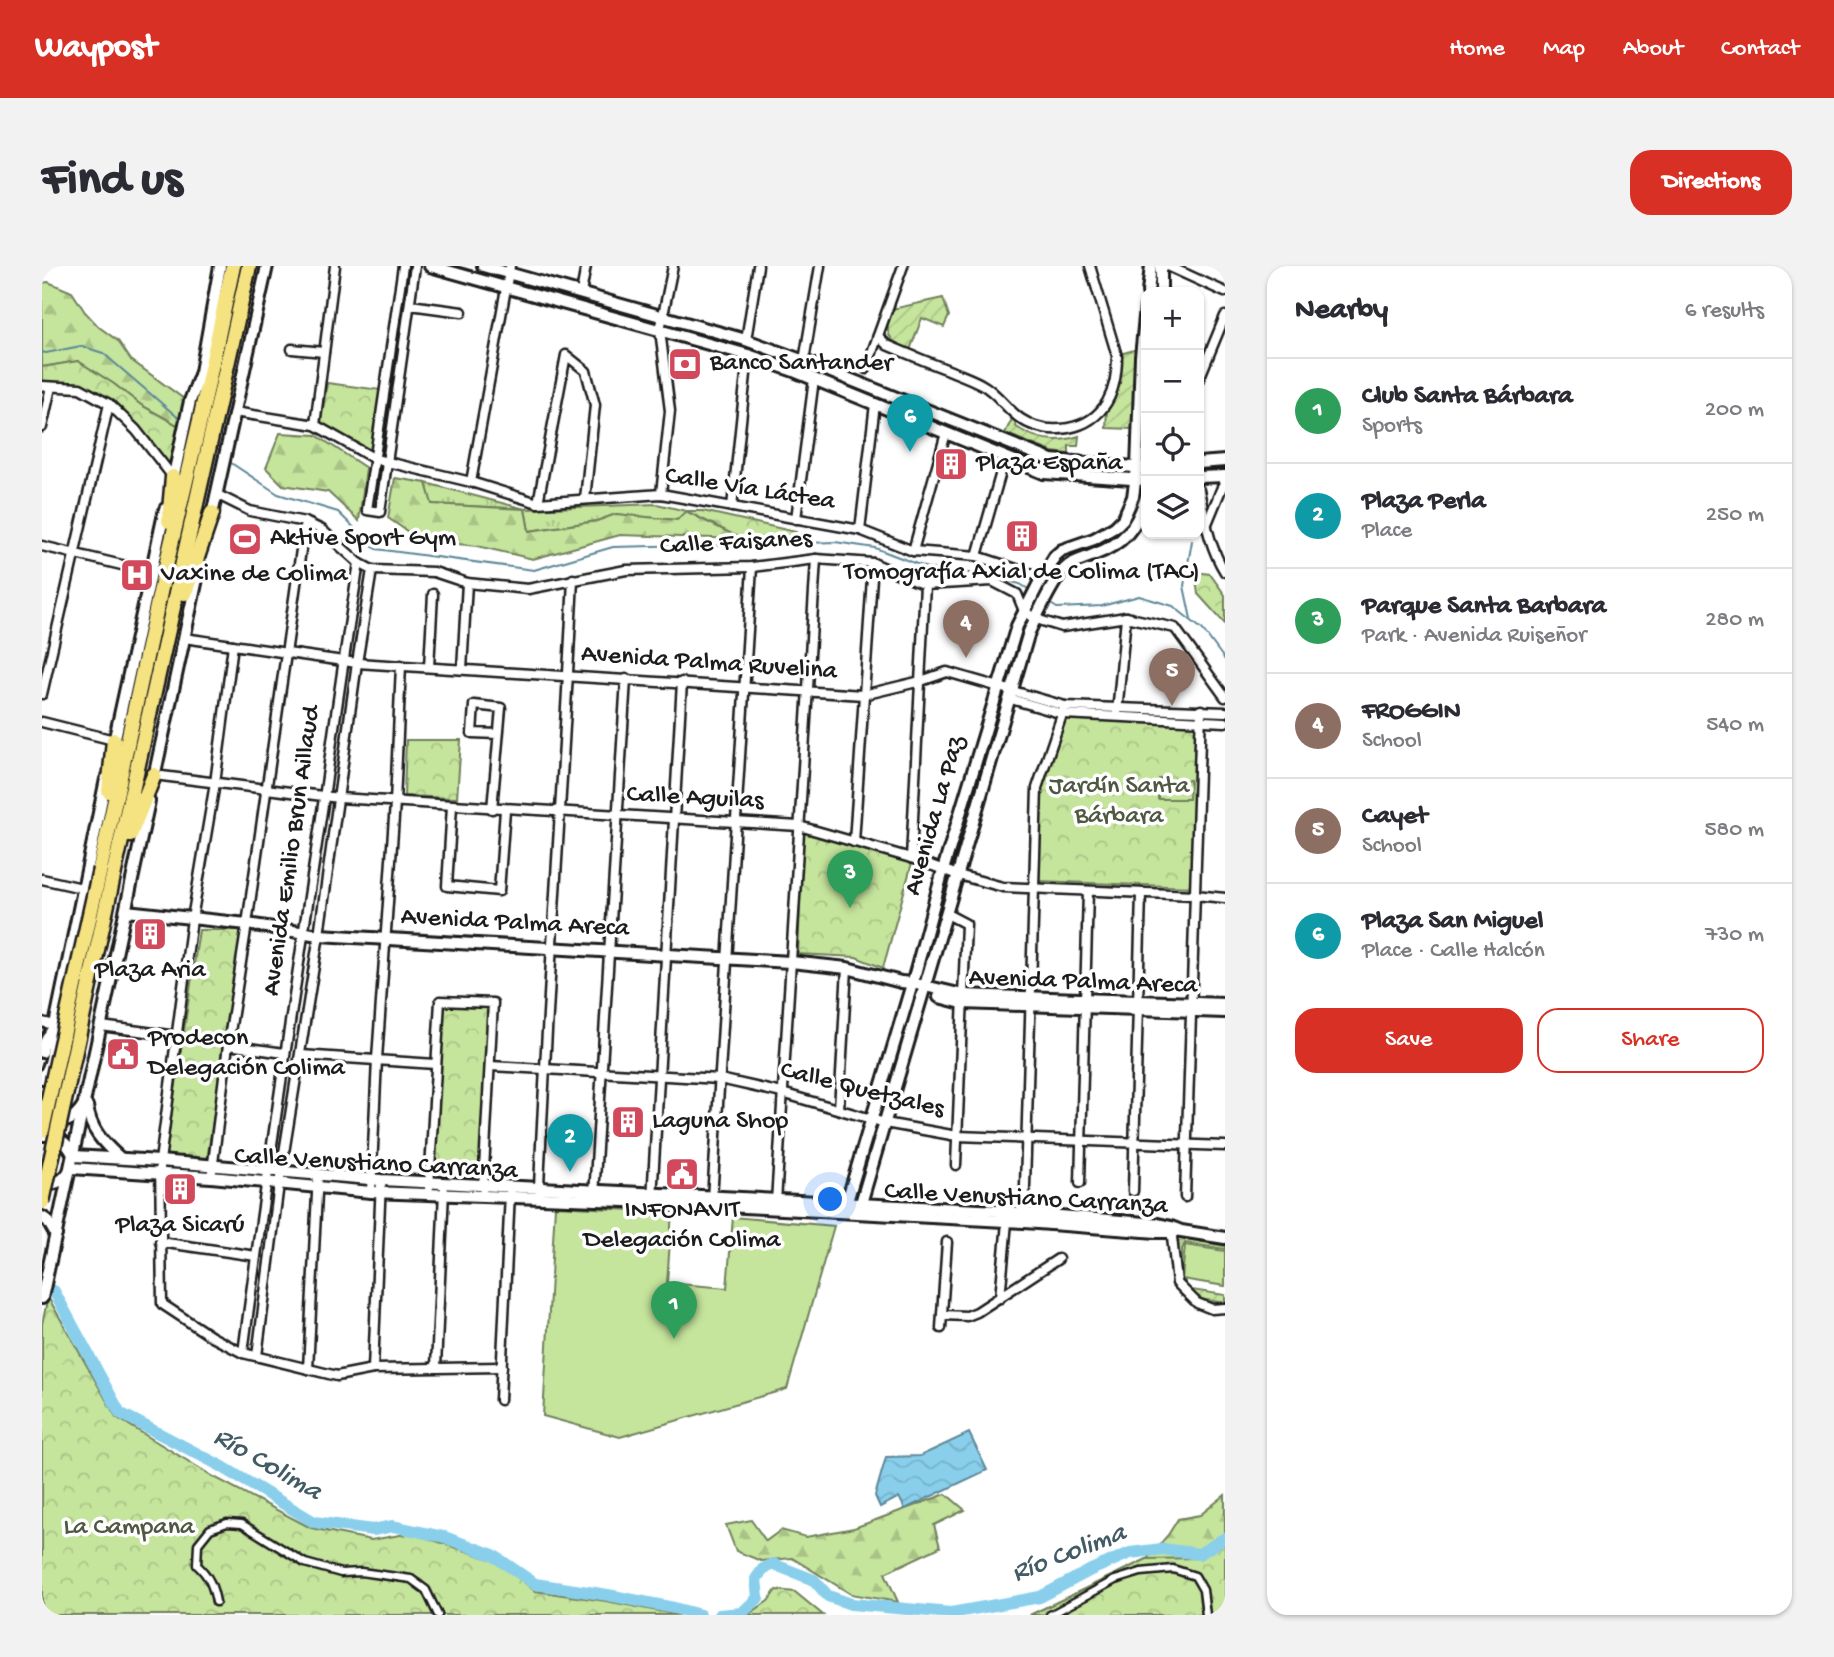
<!DOCTYPE html>
<meta charset="utf-8">
<style>
:root{--surface:#fff;--page:#f2f2f3;--text:#2b2b33;--muted:#7c7c81;--line:#e1e1e2;--accent:#d93025}
body{margin:0;font-family:"Gochi Hand",sans-serif;background:var(--page);color:var(--text)}
.controls{position:absolute;right:21px;top:21px;display:grid;overflow:hidden;border-radius:14px;box-shadow:0 2px 5px #0004}
.controls button{width:63px;height:63px;display:grid;place-items:center;padding:0;border:0;border-bottom:2px solid var(--line);background:var(--surface);color:var(--text);font:35px sans-serif}
.you{position:absolute;left:789px;top:934px;width:24px;height:24px;margin:-18px;border:5px solid #fff;border-radius:50%;background:#1a73e8;box-shadow:0 0 0 10px #1a73e833}
.badge{display:grid;place-items:center;width:46px;height:46px;border-radius:50%;background:var(--accent);color:#fff;font-size:23px;font-weight:700}
.pin{position:absolute;translate:-50% -58px;filter:drop-shadow(0 2px 4px #0008)}
.pin::after{content:'';position:absolute;top:37px;width:24px;height:21px;background:inherit;clip-path:polygon(0 0,100% 0,50% 100%)}
.list{margin:0;padding:0;list-style:none}
h2{display:flex;justify-content:space-between;align-items:center;height:91px;margin:0;padding:0 28px;font-size:30px}
h2 small{font-size:23px;font-weight:400;color:var(--muted)}
.list li{display:grid;grid-template-columns:46px 1fr auto;gap:21px;align-items:center;box-sizing:border-box;height:105px;padding:0 28px;border-top:2px solid var(--line)}
.list b{display:block;font-size:26px;white-space:nowrap}
.list p{margin:0;font-size:23px;white-space:nowrap;color:var(--muted)}
.list em{font-size:23px;font-style:normal;color:var(--muted)}
.actions{display:flex;gap:14px;padding:21px 28px}
.actions a{flex:1;padding:16px 0;border:2px solid var(--accent);border-radius:21px;text-align:center;font-size:24px;color:var(--accent)}
.actions .main{background:var(--accent);color:#fff}
.icon{flex:none;width:38px;height:38px;fill:none;stroke:currentColor;stroke-width:2;stroke-linecap:round;stroke-linejoin:round}
.map{position:relative;flex:none;width:1183px;height:1349px;overflow:hidden;border-radius:21px}
header{display:flex;align-items:center;gap:42px;box-sizing:border-box;height:98px;padding:0 35px;background:var(--accent);color:#fff}
header strong{font-size:33px}
nav{display:flex;gap:38px;margin-inline-start:auto;font-size:24px}
.intro{display:flex;align-items:center;justify-content:space-between;box-sizing:border-box;height:168px;padding:0 42px}
h1{margin:0;font-size:49px}
.button{padding:18px 32px;border-radius:21px;background:var(--accent);color:#fff;font-size:24px;font-weight:700}
main{display:flex;gap:42px;padding:0 42px}
aside{flex:1;background:var(--surface);border-radius:21px;box-shadow:0 2px 5px #0004}
.map>svg:first-child{display:block}
.grass{fill:url(#grass-tufts);stroke:#70805c;stroke-width:2}
.forest{fill:url(#forest-firs);stroke:#70805c;stroke-width:2}
.park{fill:url(#park-crowns);stroke:#70805c;stroke-width:2}
.garden{fill:url(#garden-furrows);stroke:#70805c;stroke-width:2}
.pitch{fill:#c5e49c;stroke:#70805c;stroke-width:2}
.water{fill:url(#water-waves);stroke:#5d8798;stroke-width:2}
.lines{fill:none;stroke-linecap:round;stroke-linejoin:round}
.stream{stroke:#5d8798;stroke-width:2}
.river{stroke:#89cfeb;stroke-width:12}
.pedestrian-casing{stroke:#1c1c1c;stroke-width:11}
.minor-casing{stroke:#1c1c1c;stroke-width:13}
.tertiary-casing{stroke:#1c1c1c;stroke-width:16}
.trunk-casing{stroke:#1c1c1c;stroke-width:19}
.pedestrian{stroke:#fff;stroke-width:6}
.minor{stroke:#fff;stroke-width:8}
.tertiary{stroke:#fff;stroke-width:10}
.trunk{stroke:#f5e382;stroke-width:14}
.trunk-bridge-casing{stroke:#1c1c1c;stroke-width:19;stroke-linecap:butt}
.trunk-bridge{stroke:#f5e382;stroke-width:14}
.labels{text-anchor:middle;dominant-baseline:central;stroke-width:7;stroke-linejoin:round;paint-order:stroke}
.poi-label{font-size:26px;fill:#1c1c1c;stroke:#fff;text-anchor:start}
.street-label{font-size:26px;fill:#1c1c1c;stroke:#fff}
.park-label{font-size:26px;fill:#4f5842;stroke:#fff}
.water-label{font-size:28px;font-style:italic;fill:#425b64;stroke:#fff}
</style>
<header>
<strong>Waypost</strong>
<nav><a>Home</a><a>Map</a><a>About</a><a>Contact</a></nav>
</header>
<div class="intro"><h1>Find us</h1><a class="button">Directions</a></div>
<main>
<div class="map">
<svg width="1183" height="1349" viewBox="0 0 1183 1349">
<defs>
<pattern id="grass-tufts" width="24" height="20" patternUnits="userSpaceOnUse" patternTransform="scale(1.75)"><rect width="24" height="20" fill="#c5e49c"/><path d="M3 7l-1-3M5 7V3M7 7l1-3M15 17l-1-3M17 17v-4M19 17l1-3" fill="none" stroke="#a9c386"/></pattern>
<pattern id="forest-firs" width="22" height="20" patternUnits="userSpaceOnUse" patternTransform="scale(1.75)"><rect width="22" height="20" fill="#c5e49c"/><path d="M5 1l3.5 6h-7zM16 11l3.5 6h-7z" fill="#a9c386"/></pattern>
<pattern id="park-crowns" width="20" height="18" patternUnits="userSpaceOnUse" patternTransform="scale(1.75)"><rect width="20" height="18" fill="#c5e49c"/><path d="M2 6a3 3 0 1 1 6 0M12 15a3 3 0 1 1 6 0" fill="none" stroke="#a9c386"/></pattern>
<pattern id="garden-furrows" width="10" height="10" patternUnits="userSpaceOnUse" patternTransform="scale(1.75)"><rect width="10" height="10" fill="#c5e49c"/><path d="M-1 1l2-2M0 10L10 0M9 11l2-2" fill="none" stroke="#a9c386"/></pattern>
<pattern id="water-waves" width="16" height="10" patternUnits="userSpaceOnUse" patternTransform="scale(1.75)"><rect width="16" height="10" fill="#89cfeb"/><path d="M0 5q4-4 8 0t8 0" fill="none" stroke="#76b1c9"/></pattern>
</defs>
<rect width="100%" height="100%" fill="#fff"/>
<filter id="ink" filterUnits="userSpaceOnUse"><feTurbulence type="fractalNoise" baseFrequency=".0143" numOctaves="2"/><feDisplacementMap in="SourceGraphic" scale="14" xChannelSelector="R" yChannelSelector="G"/><feConvolveMatrix kernelMatrix="1 2 1 2 8 2 1 2 1" color-interpolation-filters="sRGB"/></filter>
<g filter="url(#ink)">
<polygon class="grass" points="384,217 483,243 615,238 644,245 635,254 574,248 555,255 487,265 483,243 389,238"/>
<g class="forest">
<polygon points="6,16 30,26 43,46 57,61 76,75 89,94 142,133 137,160 99,139 72,118 36,95 0,101 0,17"/>
<polygon points="238,167 274,169 324,202 317,255 286,226 241,219 224,202"/>
<polygon points="353,212 384,217 390,238 483,243 487,265 555,255 574,248 635,254 644,245 700,273 578,269 491,293 435,280 378,274 346,252"/>
<polygon points="904,1228 923,1244 892,1259 898,1281 843,1307 856,1336 809,1328 750,1292 719,1295 694,1285 684,1259 709,1254 724,1275 739,1264 764,1271 812,1262"/>
<polygon points="1183,1229 1183,1349 988,1349 1105,1293 1126,1269 1136,1253 1158,1249"/>
</g>
<g class="park">
<path d="M36 95 72 118 99 139 137 160 129 200C106 172 74 129 39 118 28 115 12 117 0 117V101Z"/>
<polygon points="285,117 339,124 330,188 279,157"/>
<polygon points="644,245 661,245 754,266 754,270 700,273"/>
<polygon points="1153,306 1168,308 1183,329 1183,358 1156,328"/>
<polygon points="1025,450 1156,457 1150,621 996,615 999,525"/>
<polygon points="364,474 419,474 415,532 362,530"/>
<polygon points="761,565 870,597 841,702 814,691 756,688"/>
<polygon points="157,664 200,664 165,894 123,891"/>
<polygon points="401,738 447,741 438,912 392,910"/>
<polygon points="6,1031 74,1151 172,1211 269,1262 329,1274 370,1267 457,1296 493,1325 564,1335 637,1349 0,1349 0,1058"/>
<polygon points="1183,1276 1183,1349 988,1349 1105,1293 1158,1292"/>
<polygon points="734,1324 753,1326 781,1349 706,1349 726,1335"/>
</g>
<g class="garden">
<path d="M901 32 907 50 902 61 880 52 868 84C845 76 841 65 850 43Z"/>
<polygon points="1095,83 1090,163 1064,162 1065,143 1072,133 1077,118 1079,104 1078,88"/>
<path d="M971 151 975 155 973 160C993 174 1013 178 1037 170L1036 180H1027V188L1010 186 963 167Z"/>
<polygon points="1145,973 1183,980 1183,983 1143,977 1140,983 1139,1014 1143,1015 1143,1023 1183,1029 1183,1037 1139,1030 1134,983 1137,975"/>
</g>
<g class="pitch">
<polygon points="1117,513 1148,514 1147,533 1116,533"/>
<polygon points="513,940 630,946 625,1017 685,1022 691,951 792,960 745,1123 578,1171 501,1150"/>
<polygon points="1143,979 1183,985 1183,1020 1140,1013"/>
</g>
<polygon class="water" points="927,1167 945,1204 863,1243 857,1231 838,1241 833,1230 844,1191 878,1190"/>
<g class="lines">
<g class="stream">
<polyline points="1101,0 1103,8"/>
<polyline points="0,86 4,87 39,80 61,87 140,155"/>
<polyline points="186,195 236,228 296,246 334,283 492,304 571,281 651,279 687,280 793,276 833,282 888,303 928,307 948,311"/>
<polyline points="954,312 978,318 988,324"/>
<polyline points="1007,337 1015,342 1060,340 1097,330 1131,340 1161,364 1183,394"/>
<polyline points="1149,353 1142,320 1150,275"/>
</g>
<g class="river">
<polyline points="0,1023 12,1025 78,1147 179,1200 272,1256 331,1264 351,1260 402,1271 451,1289 493,1318 566,1329 632,1342 658,1349"/>
<polyline points="677,1349 700,1347 716,1332 714,1313 721,1303 731,1298 772,1314 786,1330 809,1338 909,1347 998,1331 1049,1304 1088,1287 1120,1283 1157,1288 1183,1272"/>
</g>
<g class="pedestrian-casing">
<g id="pedestrian">
<path d="M174 1336C171 1320 167 1310 155 1299L156 1278 168 1263 185 1257 200 1258 263 1297 299 1307 319 1306 369 1313 384 1324 396 1349"/>
<polyline points="1008,1349 1073,1314 1099,1306 1131,1303 1153,1310 1161,1324 1164,1349"/>
</g>
</g>
<g class="minor-casing">
<g id="minor">
<polyline points="361,0 325,244 338,246 373,0"/>
<polyline points="1126,0 1183,26"/>
<polyline points="539,27 544,0"/>
<polyline points="368,39 420,46"/>
<path d="M836 70 845 79C866 88 888 97 909 105 919 109 930 113 939 118 955 126 965 144 979 153 1006 171 1048 165 1065 136 1073 122 1075 106 1075 90L1048 0"/>
<polyline points="704,74 716,0"/>
<polyline points="250,83 282,86"/>
<polyline points="762,95 778,0"/>
<polyline points="824,103 861,0"/>
<polyline points="1157,113 1183,50"/>
<polyline points="0,120 38,122 67,138 94,164 131,211"/>
<polyline points="192,146 273,159 333,193 429,216 496,237 619,228 818,264 871,285 935,290 1002,312"/>
<polyline points="273,159 293,0"/>
<polyline points="0,161 9,121"/>
<polyline points="429,216 468,0"/>
<path d="M1157 224C1163 252 1167 281 1183 306"/>
<polyline points="174,228 208,245 263,256 280,264 317,297 330,304 392,306 425,317 486,323 584,304 710,301 774,293 831,297 883,319 950,315 975,328 982,345 994,353 1020,361 1084,351 1133,362 1183,431"/>
<polyline points="619,228 628,145 618,64 631,0"/>
<polyline points="496,237 524,89 544,105 553,139 543,233"/>
<polyline points="690,241 706,89"/>
<polyline points="754,253 772,113"/>
<polyline points="1164,260 1183,214"/>
<polyline points="818,264 833,138"/>
<polyline points="0,280 109,306"/>
<polyline points="871,285 904,167"/>
<polyline points="935,290 963,192"/>
<polyline points="142,372 315,397 821,429 879,415 905,406 1023,440 1183,446"/>
<polyline points="191,379 173,517 150,653 118,895 120,1038 170,1071 201,1087 295,1110 331,1103 460,1101"/>
<polyline points="387,401 391,328"/>
<polyline points="420,403 425,317"/>
<polyline points="0,428 67,138"/>
<polyline points="969,433 1021,448 1183,456"/>
<polyline points="1075,447 1084,351"/>
<polyline points="0,456 72,474"/>
<polyline points="112,509 297,532 757,560 869,592 916,609 961,621 1153,629 1183,632"/>
<polyline points="410,540 405,620 457,625 463,544"/>
<polyline points="450,543 459,442 432,439 430,467 456,468"/>
<polyline points="812,576 831,297"/>
<polyline points="869,592 883,319"/>
<polyline points="0,613 40,622"/>
<polyline points="905,648 924,658 914,899"/>
<polyline points="0,756 13,759"/>
<polyline points="59,760 135,770"/>
<polyline points="186,779 242,787"/>
<polyline points="259,789 393,798"/>
<polyline points="448,800 678,813 740,827 843,857 915,870 1183,880"/>
<polyline points="797,843 805,702"/>
<polyline points="170,905 186,779 205,658 263,256"/>
<polyline points="1038,917 1046,625"/>
<polyline points="387,921 398,735 451,737 441,922"/>
<path d="M498 925 497 921C506 718 521 516 531 313"/>
<polyline points="1091,925 1099,627"/>
<polyline points="329,926 335,793 353,537 359,399"/>
<polyline points="552,930 584,413"/>
<polyline points="1143,931 1159,444"/>
<polyline points="610,933 640,416"/>
<polyline points="670,933 710,301"/>
<polyline points="734,936 774,293"/>
<polyline points="982,953 995,522 1023,440"/>
<polyline points="1129,962 1135,1017 1155,1037 1170,1043 1183,1042"/>
<polyline points="118,976 214,990"/>
<polyline points="958,1032 965,956"/>
<polyline points="900,1049 925,1050 935,1046 1016,993"/>
<polyline points="899,1062 905,976"/>
<path d="M201 1087C225 901 254 717 282 532 293 454 304 375 317 297"/>
<polyline points="215,1090 237,918 277,669 315,397 330,304"/>
<polyline points="394,1101 402,925"/>
<polyline points="266,1103 276,908"/>
<polyline points="331,1103 339,914"/>
<polyline points="458,1134 468,927"/>
</g>
</g>
<g class="tertiary-casing">
<g id="tertiary">
<polyline points="388,0 706,89 752,105 1002,207 1104,214"/>
<polyline points="441,0 704,74 762,95 1009,194 1104,202"/>
<polyline points="1106,26 1109,0"/>
<polyline points="1119,26 1119,0"/>
<polyline points="1157,197 1183,195"/>
<polyline points="1157,211 1183,210"/>
<polyline points="130,218 148,135 159,106 178,0"/>
<polyline points="169,253 225,0"/>
<polyline points="71,481 123,243"/>
<polyline points="111,516 158,299"/>
<polyline points="84,645 205,658 277,669 749,696 805,702 859,716 870,717 921,729 1183,738"/>
<polyline points="897,731 920,737 1183,746"/>
<polyline points="0,786 1,780 13,759 64,513"/>
<path d="M0 812C11 800 11 780 12 765"/>
<path d="M45 840C48 863 61 877 78 892"/>
<path d="M12 856C26 857 33 852 41 840"/>
<path d="M0 869C16 868 25 876 32 890"/>
<polyline points="32,890 118,895 339,914 957,945 1116,958 1129,961 1139,965 1183,972"/>
<polyline points="29,902 169,911 329,926 610,936 982,956 1115,966 1133,966"/>
<path d="M0 918C12 920 22 915 28 904"/>
<polyline points="803,942 873,708 901,604 975,360 1000,311 1013,290 1020,284 1052,273 1073,261 1081,253 1091,231 1095,202 1099,91 1104,41"/>
<path d="M817 944 987 366C995 350 1013 309 1026 300 1034 294 1043 293 1051 289 1082 278 1095 261 1104 231"/>
<polyline points="0,951 6,955 14,969"/>
<polyline points="0,1032 107,535"/>
</g>
</g>
<g class="trunk-casing">
<g id="trunk">
<polyline points="127,255 131,211"/>
<polyline points="143,327 170,247"/>
<polyline points="67,525 72,474"/>
<polyline points="88,569 112,509"/>
<polyline points="58,603 121,313 158,154 191,0"/>
<polyline points="72,606 207,0"/>
</g>
</g>
<use href="#pedestrian" class="pedestrian"/>
<use href="#minor" class="minor"/>
<use href="#tertiary" class="tertiary"/>
<use href="#trunk" class="trunk"/>
<g class="trunk-bridge-casing">
<g id="trunk-bridge">
<polyline points="0,864 58,603"/>
<polyline points="0,936 72,606"/>
</g>
</g>
<use href="#trunk-bridge" class="trunk-bridge"/>
</g>
</g>
<defs>
<g id="bank-square" transform="scale(1.75)"><rect x="-9" y="-9" width="18" height="18" rx="4" fill="#d1495b" stroke="#fff"/><path d="M-6-4H6V4H-6ZM0-2.3a2.3 2.3 0 1 0 0 4.6a2.3 2.3 0 1 0 0-4.6Z" fill="#fff"/></g>
<g id="building-square" transform="scale(1.75)"><rect x="-9" y="-9" width="18" height="18" rx="4" fill="#d1495b" stroke="#fff"/><path d="M-4-6H4V6H1V3H-1V6H-4ZM-2.5-4.3h1.7v1.8h-1.7ZM.8-4.3h1.7v1.8H.8ZM-2.5-1h1.7V.8h-1.7ZM.8-1h1.7V.8H.8Z" fill="#fff"/></g>
<g id="stadium-square" transform="scale(1.75)"><rect x="-9" y="-9" width="18" height="18" rx="4" fill="#d1495b" stroke="#fff"/><path d="M0-5a6.5 5 0 1 0 0 10a6.5 5 0 1 0 0-10ZM-3.5-1.8h7v3.6h-7Z" fill="#fff"/></g>
<g id="hospital-square" transform="scale(1.75)"><rect x="-9" y="-9" width="18" height="18" rx="4" fill="#d1495b" stroke="#fff"/><path d="M-5-5h3v3.5h4V-5h3V5h-3V1.5h-4V5h-3Z" fill="#fff"/></g>
<g id="civic-square" transform="scale(1.75)"><rect x="-9" y="-9" width="18" height="18" rx="4" fill="#d1495b" stroke="#fff"/><path d="M-.6-6.5H3V-4.5H.6V-3L4-1V1h2V6H-6V1h2V-1L-.6-3ZM-1.2 2.5V6h2.4V2.5Z" fill="#fff"/></g>
</defs>
<g fill-rule="evenodd">
<use href="#bank-square" x="643" y="98"/>
<use href="#building-square" x="909" y="198"/>
<use href="#building-square" x="980" y="270"/>
<use href="#stadium-square" x="203" y="273"/>
<use href="#hospital-square" x="95" y="309"/>
<use href="#building-square" x="108" y="668"/>
<use href="#civic-square" x="81" y="788"/>
<use href="#building-square" x="586" y="856"/>
<use href="#civic-square" x="640" y="908"/>
<use href="#building-square" x="138" y="923"/>
</g>
<g class="labels">
<g class="poi-label">
<text x="668" y="98">Banco Santander</text>
<text x="934" y="198">Plaza España</text>
<text x="228" y="273">Aktive Sport Gym</text>
<text x="980" y="307" text-anchor="middle">Tomografía Axial de Colima (TAC)</text>
<text x="119" y="309">Vaxine de Colima</text>
<text x="108" y="705" text-anchor="middle">Plaza Aria</text>
<text x="106" y="773">Prodecon<tspan x="106" dy="30">Delegación Colima</tspan></text>
<text x="610" y="856">Laguna Shop</text>
<text x="640" y="945" text-anchor="middle">INFONAVIT<tspan x="640" dy="30">Delegación Colima</tspan></text>
<text x="138" y="960" text-anchor="middle">Plaza Sicarú</text>
</g>
<g class="street-label">
<text transform="translate(708 224) rotate(9)">Calle Vía Láctea</text>
<text transform="translate(694 278) rotate(-3)">Calle Faisanes</text>
<text transform="translate(667 398) rotate(4)">Avenida Palma Ruvelina</text>
<text transform="translate(653 533) rotate(3)">Calle Aguilas</text>
<text transform="translate(894 550) rotate(-74)">Avenida La Paz</text>
<text transform="translate(251 585) rotate(-82)">Avenida Emilio Brun Aillaud</text>
<text transform="translate(473 658) rotate(3)">Avenida Palma Areca</text>
<text transform="translate(1041 717) rotate(2)">Avenida Palma Areca</text>
<text transform="translate(820 825) rotate(14)">Calle Quetzales</text>
<text transform="translate(334 899) rotate(3)">Calle Venustiano Carranza</text>
<text transform="translate(984 934) rotate(3)">Calle Venustiano Carranza</text>
</g>
<g class="park-label">
<text x="1077" y="521">Jardín Santa<tspan x="1077" dy="30">Bárbara</tspan></text>
<text x="87" y="1262">La Campana</text>
</g>
<g class="water-label">
<text transform="translate(225 1199) rotate(30)">Río Colima</text>
<text transform="translate(1027 1288) rotate(-21)">Río Colima</text>
</g>
</g>
</svg>
<div class="controls">
<button>+</button>
<button>−</button>
<button><svg class="icon" aria-label="locate" viewBox="0 0 24 24"><circle cx="12" cy="12" r="6"/><path d="M12 2v4M12 18v4M2 12h4M18 12h4"/></svg></button>
<button><svg class="icon" aria-label="layers" viewBox="0 0 24 24"><path d="M12 4l9 5-9 5-9-5zM3 14l9 5 9-5"/></svg></button>
</div>
<div class="you"></div>
<div class="pin badge" style="left:632px;top:1073px;background:#2e9e5b">1</div>
<div class="pin badge" style="left:528px;top:906px;background:#0f9aa8">2</div>
<div class="pin badge" style="left:808px;top:642px;background:#2e9e5b">3</div>
<div class="pin badge" style="left:924px;top:392px;background:#8d6e63">4</div>
<div class="pin badge" style="left:1130px;top:440px;background:#8d6e63">5</div>
<div class="pin badge" style="left:868px;top:186px;background:#0f9aa8">6</div>
</div>
<aside>
<h2>Nearby<small>6 results</small></h2>
<ul class="list">
<li><span class="badge" style="background:#2e9e5b">1</span><div><b>Club Santa Bárbara</b><p>Sports</p></div><em>200 m</em></li>
<li><span class="badge" style="background:#0f9aa8">2</span><div><b>Plaza Perla</b><p>Place</p></div><em>250 m</em></li>
<li><span class="badge" style="background:#2e9e5b">3</span><div><b>Parque Santa Barbara</b><p>Park · Avenida Ruiseñor</p></div><em>280 m</em></li>
<li><span class="badge" style="background:#8d6e63">4</span><div><b>FROGGIN</b><p>School</p></div><em>540 m</em></li>
<li><span class="badge" style="background:#8d6e63">5</span><div><b>Cayet</b><p>School</p></div><em>580 m</em></li>
<li><span class="badge" style="background:#0f9aa8">6</span><div><b>Plaza San Miguel</b><p>Place · Calle Halcón</p></div><em>730 m</em></li>
</ul>
<div class="actions"><a class="main">Save</a><a>Share</a></div>
</aside>
</main>
